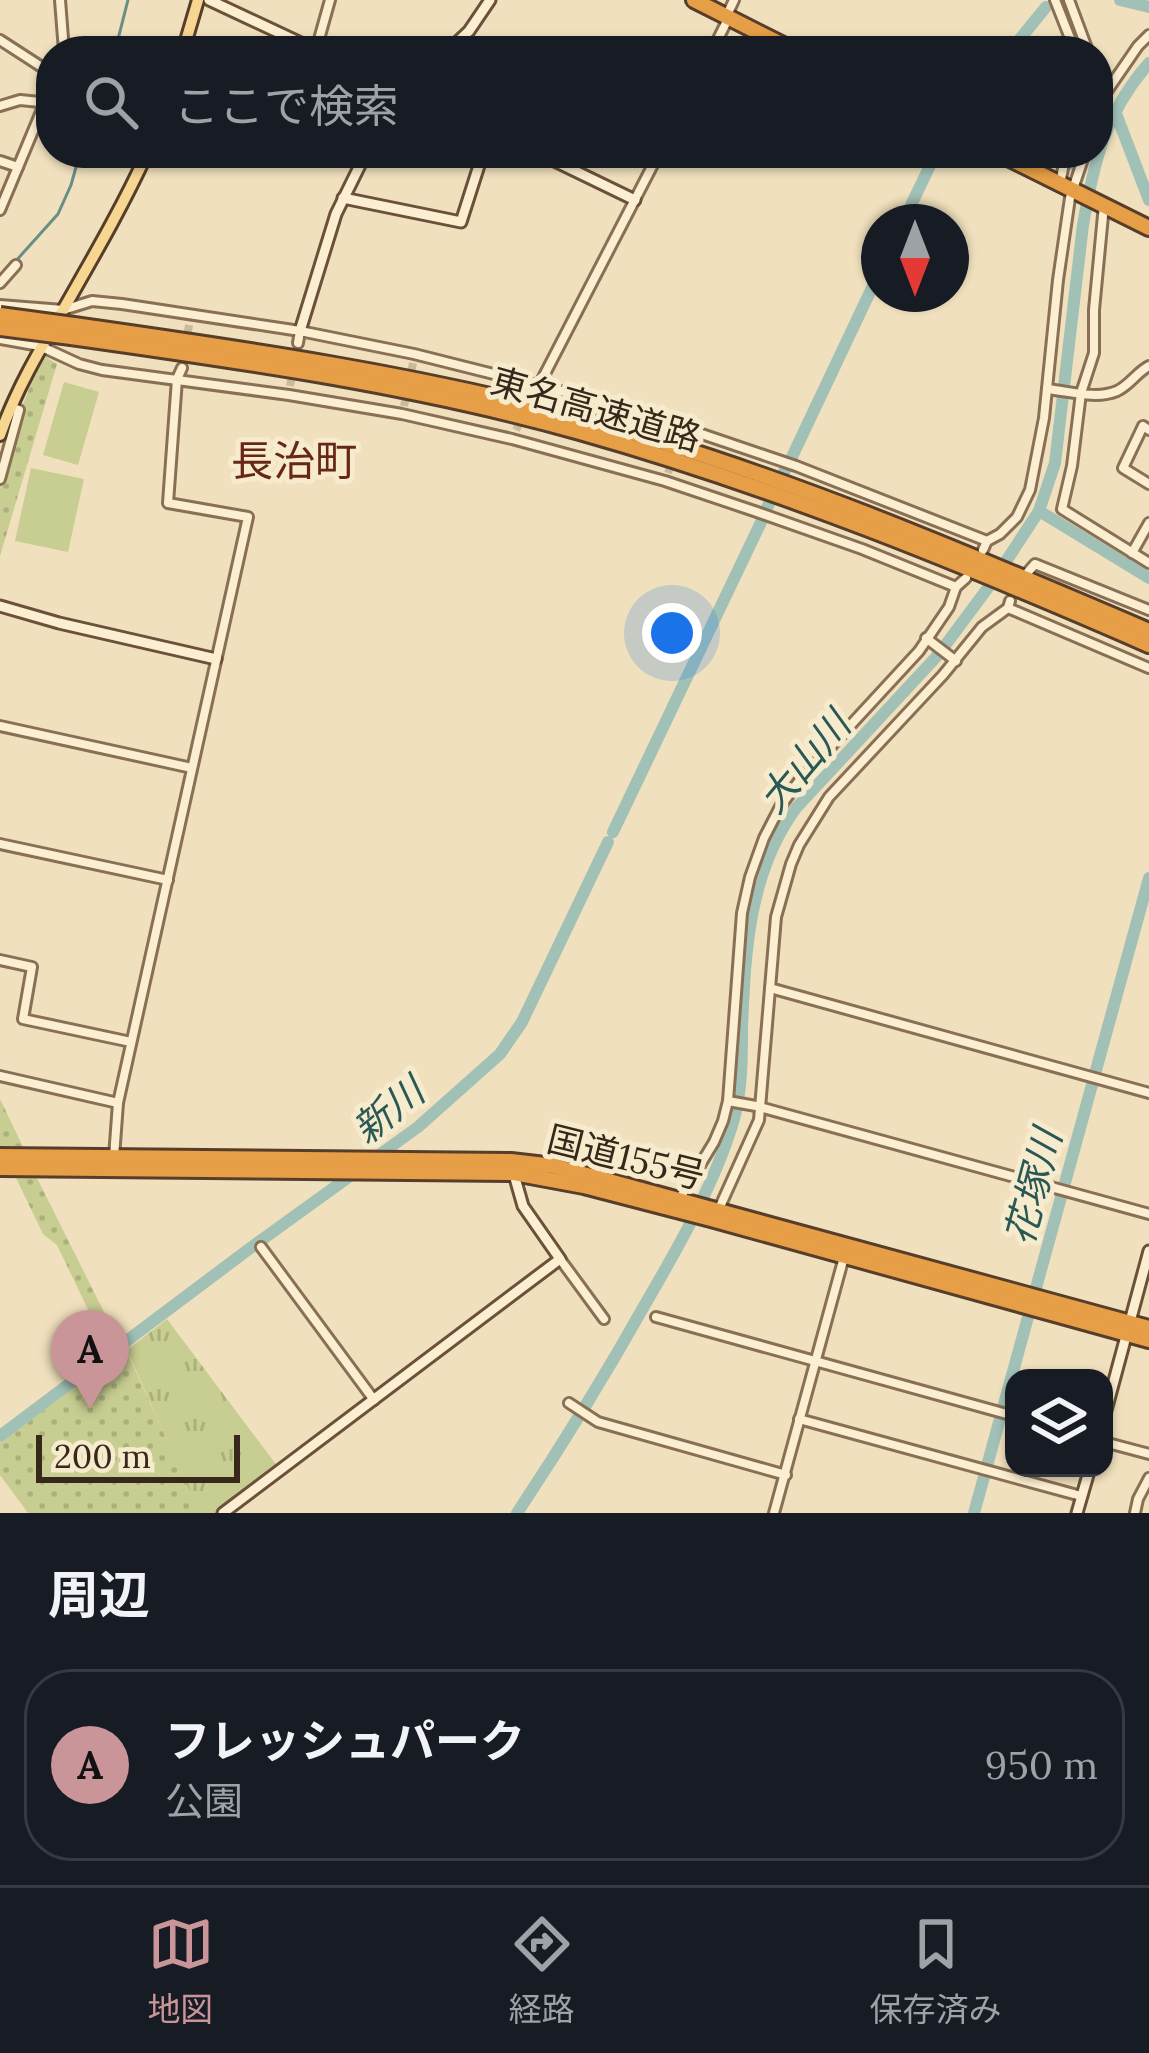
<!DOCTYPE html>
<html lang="ja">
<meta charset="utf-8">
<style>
:root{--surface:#171b24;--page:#242831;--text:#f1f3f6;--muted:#9ea1a6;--line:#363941;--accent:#ca9598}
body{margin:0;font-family:Lora,"Noto Sans JP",serif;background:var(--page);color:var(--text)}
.controls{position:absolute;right:36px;bottom:36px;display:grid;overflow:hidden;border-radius:24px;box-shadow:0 3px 9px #0004}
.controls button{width:108px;height:108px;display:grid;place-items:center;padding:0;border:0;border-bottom:3px solid var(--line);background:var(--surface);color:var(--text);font:60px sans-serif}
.compass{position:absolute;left:861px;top:204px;width:108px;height:108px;border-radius:50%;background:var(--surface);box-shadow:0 3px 9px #0004;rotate:180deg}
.scale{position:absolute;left:36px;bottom:30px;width:204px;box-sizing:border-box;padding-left:12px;border:6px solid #37281b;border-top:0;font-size:33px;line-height:42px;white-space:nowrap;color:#37281b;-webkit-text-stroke:9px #f7ebcd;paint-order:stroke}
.you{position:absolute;left:672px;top:633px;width:42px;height:42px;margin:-30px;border:9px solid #fff;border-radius:50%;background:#1a73e8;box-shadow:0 0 0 18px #1a73e833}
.badge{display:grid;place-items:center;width:78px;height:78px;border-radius:50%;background:var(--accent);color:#111;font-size:39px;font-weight:700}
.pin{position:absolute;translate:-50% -99px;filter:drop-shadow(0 3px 6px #0008)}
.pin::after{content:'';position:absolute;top:63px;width:42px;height:36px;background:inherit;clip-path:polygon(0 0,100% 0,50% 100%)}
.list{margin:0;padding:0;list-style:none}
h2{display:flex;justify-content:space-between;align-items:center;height:156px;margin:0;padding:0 48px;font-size:51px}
h2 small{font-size:39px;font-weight:400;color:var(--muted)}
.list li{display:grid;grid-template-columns:78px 1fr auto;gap:36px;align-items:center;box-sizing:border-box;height:192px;margin:0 24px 24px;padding:0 24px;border:3px solid var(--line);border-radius:48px}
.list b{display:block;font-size:45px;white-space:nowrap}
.list p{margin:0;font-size:39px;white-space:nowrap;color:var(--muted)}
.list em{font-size:39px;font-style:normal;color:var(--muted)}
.icon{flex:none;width:66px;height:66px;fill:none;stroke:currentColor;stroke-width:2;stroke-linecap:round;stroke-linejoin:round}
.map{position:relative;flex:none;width:1149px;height:1513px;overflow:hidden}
.search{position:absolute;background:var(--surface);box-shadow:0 3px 9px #0004;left:36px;right:36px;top:36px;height:132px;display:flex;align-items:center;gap:30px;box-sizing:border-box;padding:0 42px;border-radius:48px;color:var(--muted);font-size:45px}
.sheet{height:372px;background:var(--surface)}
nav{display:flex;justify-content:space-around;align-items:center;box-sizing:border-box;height:168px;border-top:3px solid var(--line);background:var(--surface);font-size:33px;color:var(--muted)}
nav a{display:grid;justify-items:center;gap:6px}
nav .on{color:var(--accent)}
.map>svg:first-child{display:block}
.grass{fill:url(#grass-tufts)}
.park{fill:url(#park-dots)}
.pitch{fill:#c8ce91}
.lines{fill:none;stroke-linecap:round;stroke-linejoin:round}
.stream{stroke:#688f85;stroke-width:3}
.river{stroke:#a1c1b7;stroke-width:12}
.street-tunnel{stroke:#cbbb9d;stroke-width:8;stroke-dasharray:8 4;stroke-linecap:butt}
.street-casing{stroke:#897055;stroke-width:14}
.secondary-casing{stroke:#6b5139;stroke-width:15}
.primary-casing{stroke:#563e2a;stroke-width:16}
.highway-casing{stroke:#563e2a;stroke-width:20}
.street{stroke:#fbeed1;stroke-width:8}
.secondary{stroke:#fbeed1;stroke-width:9}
.primary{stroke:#f7d692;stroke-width:10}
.highway{stroke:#e69e47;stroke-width:14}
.highway-bridge-casing{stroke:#563e2a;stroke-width:20;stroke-linecap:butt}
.highway-bridge{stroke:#e69e47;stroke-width:14}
.labels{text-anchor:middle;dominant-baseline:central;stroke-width:10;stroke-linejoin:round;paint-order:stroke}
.street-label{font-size:36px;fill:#37281b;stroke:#f7ebcd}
.water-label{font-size:39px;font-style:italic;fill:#295855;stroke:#f7ebcd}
.quarter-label{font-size:42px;fill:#662718;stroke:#f7ebcd}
</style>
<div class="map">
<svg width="1149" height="1513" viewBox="0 0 1149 1513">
<defs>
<pattern id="grass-tufts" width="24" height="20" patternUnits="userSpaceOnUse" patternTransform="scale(3)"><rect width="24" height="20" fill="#c8ce91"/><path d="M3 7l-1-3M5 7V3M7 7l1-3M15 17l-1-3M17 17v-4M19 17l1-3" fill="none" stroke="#acb17c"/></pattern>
<pattern id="park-dots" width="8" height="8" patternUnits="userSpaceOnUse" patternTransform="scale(3)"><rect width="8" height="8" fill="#c8ce91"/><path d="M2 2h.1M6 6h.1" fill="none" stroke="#acb17c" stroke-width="1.8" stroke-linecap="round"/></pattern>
</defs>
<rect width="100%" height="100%" fill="#f0e0bd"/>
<polygon class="grass" points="167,1319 278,1467 216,1513 199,1513 127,1350"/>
<g class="park">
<path d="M46 357 57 364 0 556C0 534 0 512 0 490 2 457 27 384 46 357Z"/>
<polygon points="0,1099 23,1147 0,1146"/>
<polygon points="16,1178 37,1178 118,1340 106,1347 57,1245 43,1234"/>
<polygon points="126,1350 200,1513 28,1513 0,1475 0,1443 93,1374 110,1364 117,1375 114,1362"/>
</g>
<g class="pitch">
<polygon points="64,382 99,392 78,465 43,455"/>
<polygon points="31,468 84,479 68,552 15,541"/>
</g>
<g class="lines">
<g class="stream">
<polyline points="115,51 128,0"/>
<polyline points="14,263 58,214 71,185 80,153"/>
</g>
<g class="river">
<polyline points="1061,0 1081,51"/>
<polyline points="1120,0 1149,7"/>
<polyline points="1010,51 1046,7"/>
<polyline points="1115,111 1149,200"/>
<polyline points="1071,164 1074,153"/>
<polyline points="903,222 936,153"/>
<polyline points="790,461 879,273"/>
<polyline points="766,510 787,466"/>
<polyline points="1039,511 1149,578"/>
<polyline points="613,832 763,518"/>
<polyline points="0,1436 249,1249 418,1127 500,1054 522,1022 608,842"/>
<path d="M517 1513C563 1444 606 1374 647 1301 679 1246 716 1181 734 1119 742 1089 742 1058 742 1028 745 951 749 872 796 808L938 655 993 581 1039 511 1055 463 1083 225C1094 161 1105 113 1149 63"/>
<polyline points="974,1513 1149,878"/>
</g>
<g class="street-tunnel">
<polyline points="182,368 189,325"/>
<polyline points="290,386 298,343"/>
<polyline points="404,406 413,363"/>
<polyline points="516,430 535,393"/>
<polyline points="668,473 681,435"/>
</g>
<g class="street-casing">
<g id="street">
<polyline points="60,0 64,51"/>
<polyline points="1055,0 1075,51"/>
<polyline points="1069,0 1088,51"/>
<polyline points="727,15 734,0"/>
<polyline points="0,40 51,73"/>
<polyline points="316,50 330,0"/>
<polyline points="712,51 728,19"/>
<polyline points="1098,78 1105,94 1098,109"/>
<polyline points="1105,94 1138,46 1149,35"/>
<polyline points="0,106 20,100 50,103"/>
<polyline points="0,161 18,167"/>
<polyline points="1060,184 1066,153"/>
<polyline points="1104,205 1094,310 1094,353 1081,393 1072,466 1062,509 1149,563"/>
<polyline points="0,210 51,88"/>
<polyline points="0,283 16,265"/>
<polyline points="0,305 63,310 92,301 122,304 300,331 414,354 597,400 684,428 796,466 987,541"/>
<polyline points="0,339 40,346 79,364 102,370 289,395 402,414 512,439 665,481 757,512 862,549 956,587"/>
<polyline points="298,343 300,331"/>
<path d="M1047 389C1069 391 1096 400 1117 391 1130 385 1137 372 1149 366"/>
<polyline points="535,393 659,153"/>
<polyline points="1149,430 1143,426 1123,468 1149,484"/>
<polyline points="0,479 19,410 11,408"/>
<polyline points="983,550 987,541 1000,534 1017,517 1030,490 1044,418 1058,280 1070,198 1085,153"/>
<polyline points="1132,553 1149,523"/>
<polyline points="1028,572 1035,564 1149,610"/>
<polyline points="1008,608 1149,668"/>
<polyline points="926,638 956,661"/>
<polyline points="0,726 192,768"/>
<polyline points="0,844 168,880"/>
<polyline points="0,960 32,967 23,1019 131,1042"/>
<polyline points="770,988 1149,1093"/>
<polyline points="0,1076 118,1103"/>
<polyline points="728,1101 756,1106 1149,1214"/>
<polyline points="114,1157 118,1103 248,517 168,503 177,379 182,368"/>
<polyline points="680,1198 714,1142 723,1121 728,1101 742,913 750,877 764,838 780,807 799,781 919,651 949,607 956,587 966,578"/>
<polyline points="718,1211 759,1120 776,917 791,864 799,845 829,797 943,675 982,627 1008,608 1010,601"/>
<polyline points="261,1247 374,1400"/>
<polyline points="560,1259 604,1319"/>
<polyline points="656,1317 1014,1416"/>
<polyline points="101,1341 114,1368"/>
<polyline points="569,1403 598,1422 786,1475"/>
<polyline points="799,1419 1081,1496"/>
<polyline points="1104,1442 1149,1454"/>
<polyline points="774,1513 844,1257"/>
<polyline points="1135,1513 1138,1499 1149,1478"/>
</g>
</g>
<g class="secondary-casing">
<g id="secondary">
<polyline points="209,0 318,51"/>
<polyline points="448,51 469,31 490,0"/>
<polyline points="538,153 635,200"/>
<polyline points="343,198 461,222 483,153"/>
<polyline points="300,331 336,214 366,153"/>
<polyline points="0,606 59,623 216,659"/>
<polyline points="1104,1418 1149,1251"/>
<polyline points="223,1513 560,1259 523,1206 513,1171"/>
<polyline points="1077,1513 1090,1468"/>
</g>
</g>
<g class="primary-casing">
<g id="primary">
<polyline points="183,51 198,0"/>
<path d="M0 435C16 390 39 351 63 310 92 259 123 206 147 153"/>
</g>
</g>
<g class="highway-casing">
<g id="highway">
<polyline points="694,0 795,51"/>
<polyline points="998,153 1149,228"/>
<path d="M74 325C243 349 411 373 576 417 773 470 962 551 1149 631"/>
<path d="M71 337C242 361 413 385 580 432 775 487 963 564 1149 645"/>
<polyline points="0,1156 511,1161 554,1166 1149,1328"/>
<polyline points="0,1168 514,1173 584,1186 711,1219 1149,1340"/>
</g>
</g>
<use href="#street" class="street"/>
<use href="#secondary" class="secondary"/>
<use href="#primary" class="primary"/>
<use href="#highway" class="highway"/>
<g class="highway-bridge-casing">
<g id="highway-bridge">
<polyline points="0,315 74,325"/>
<polyline points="0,328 71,337"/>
</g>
</g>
<use href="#highway-bridge" class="highway-bridge"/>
</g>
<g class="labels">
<g class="street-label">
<text transform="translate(596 409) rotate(16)">東名高速道路</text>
<text transform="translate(626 1157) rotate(14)">国道155号</text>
</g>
<g class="water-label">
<text transform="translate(804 762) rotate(-50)">大山川</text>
<text transform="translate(388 1110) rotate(-39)">新川</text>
<text transform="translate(1033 1187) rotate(-75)">花塚川</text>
</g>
<g class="quarter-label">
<text x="294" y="461">長治町</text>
</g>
</g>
</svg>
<div class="controls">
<button><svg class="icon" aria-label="layers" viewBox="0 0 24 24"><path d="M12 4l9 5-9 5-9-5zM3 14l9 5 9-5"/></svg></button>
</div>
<svg class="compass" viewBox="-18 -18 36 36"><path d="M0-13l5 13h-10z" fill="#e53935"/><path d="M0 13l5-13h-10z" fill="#9ea1a6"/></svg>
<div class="scale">200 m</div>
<div class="you"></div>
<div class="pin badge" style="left:90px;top:1409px">A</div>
<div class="search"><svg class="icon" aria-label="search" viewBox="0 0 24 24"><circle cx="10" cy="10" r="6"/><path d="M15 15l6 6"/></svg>ここで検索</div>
</div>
<section class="sheet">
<h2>周辺<small></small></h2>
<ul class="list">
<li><span class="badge">A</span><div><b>フレッシュパーク</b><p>公園</p></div><em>950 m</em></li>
</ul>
</section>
<nav>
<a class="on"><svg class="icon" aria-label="map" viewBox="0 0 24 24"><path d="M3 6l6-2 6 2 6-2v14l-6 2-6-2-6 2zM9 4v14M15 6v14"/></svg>地図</a>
<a><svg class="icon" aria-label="directions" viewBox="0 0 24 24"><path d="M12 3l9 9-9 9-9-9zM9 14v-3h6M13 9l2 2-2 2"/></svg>経路</a>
<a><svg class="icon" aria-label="saved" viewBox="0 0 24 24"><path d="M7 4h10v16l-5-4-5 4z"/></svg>保存済み</a>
</nav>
